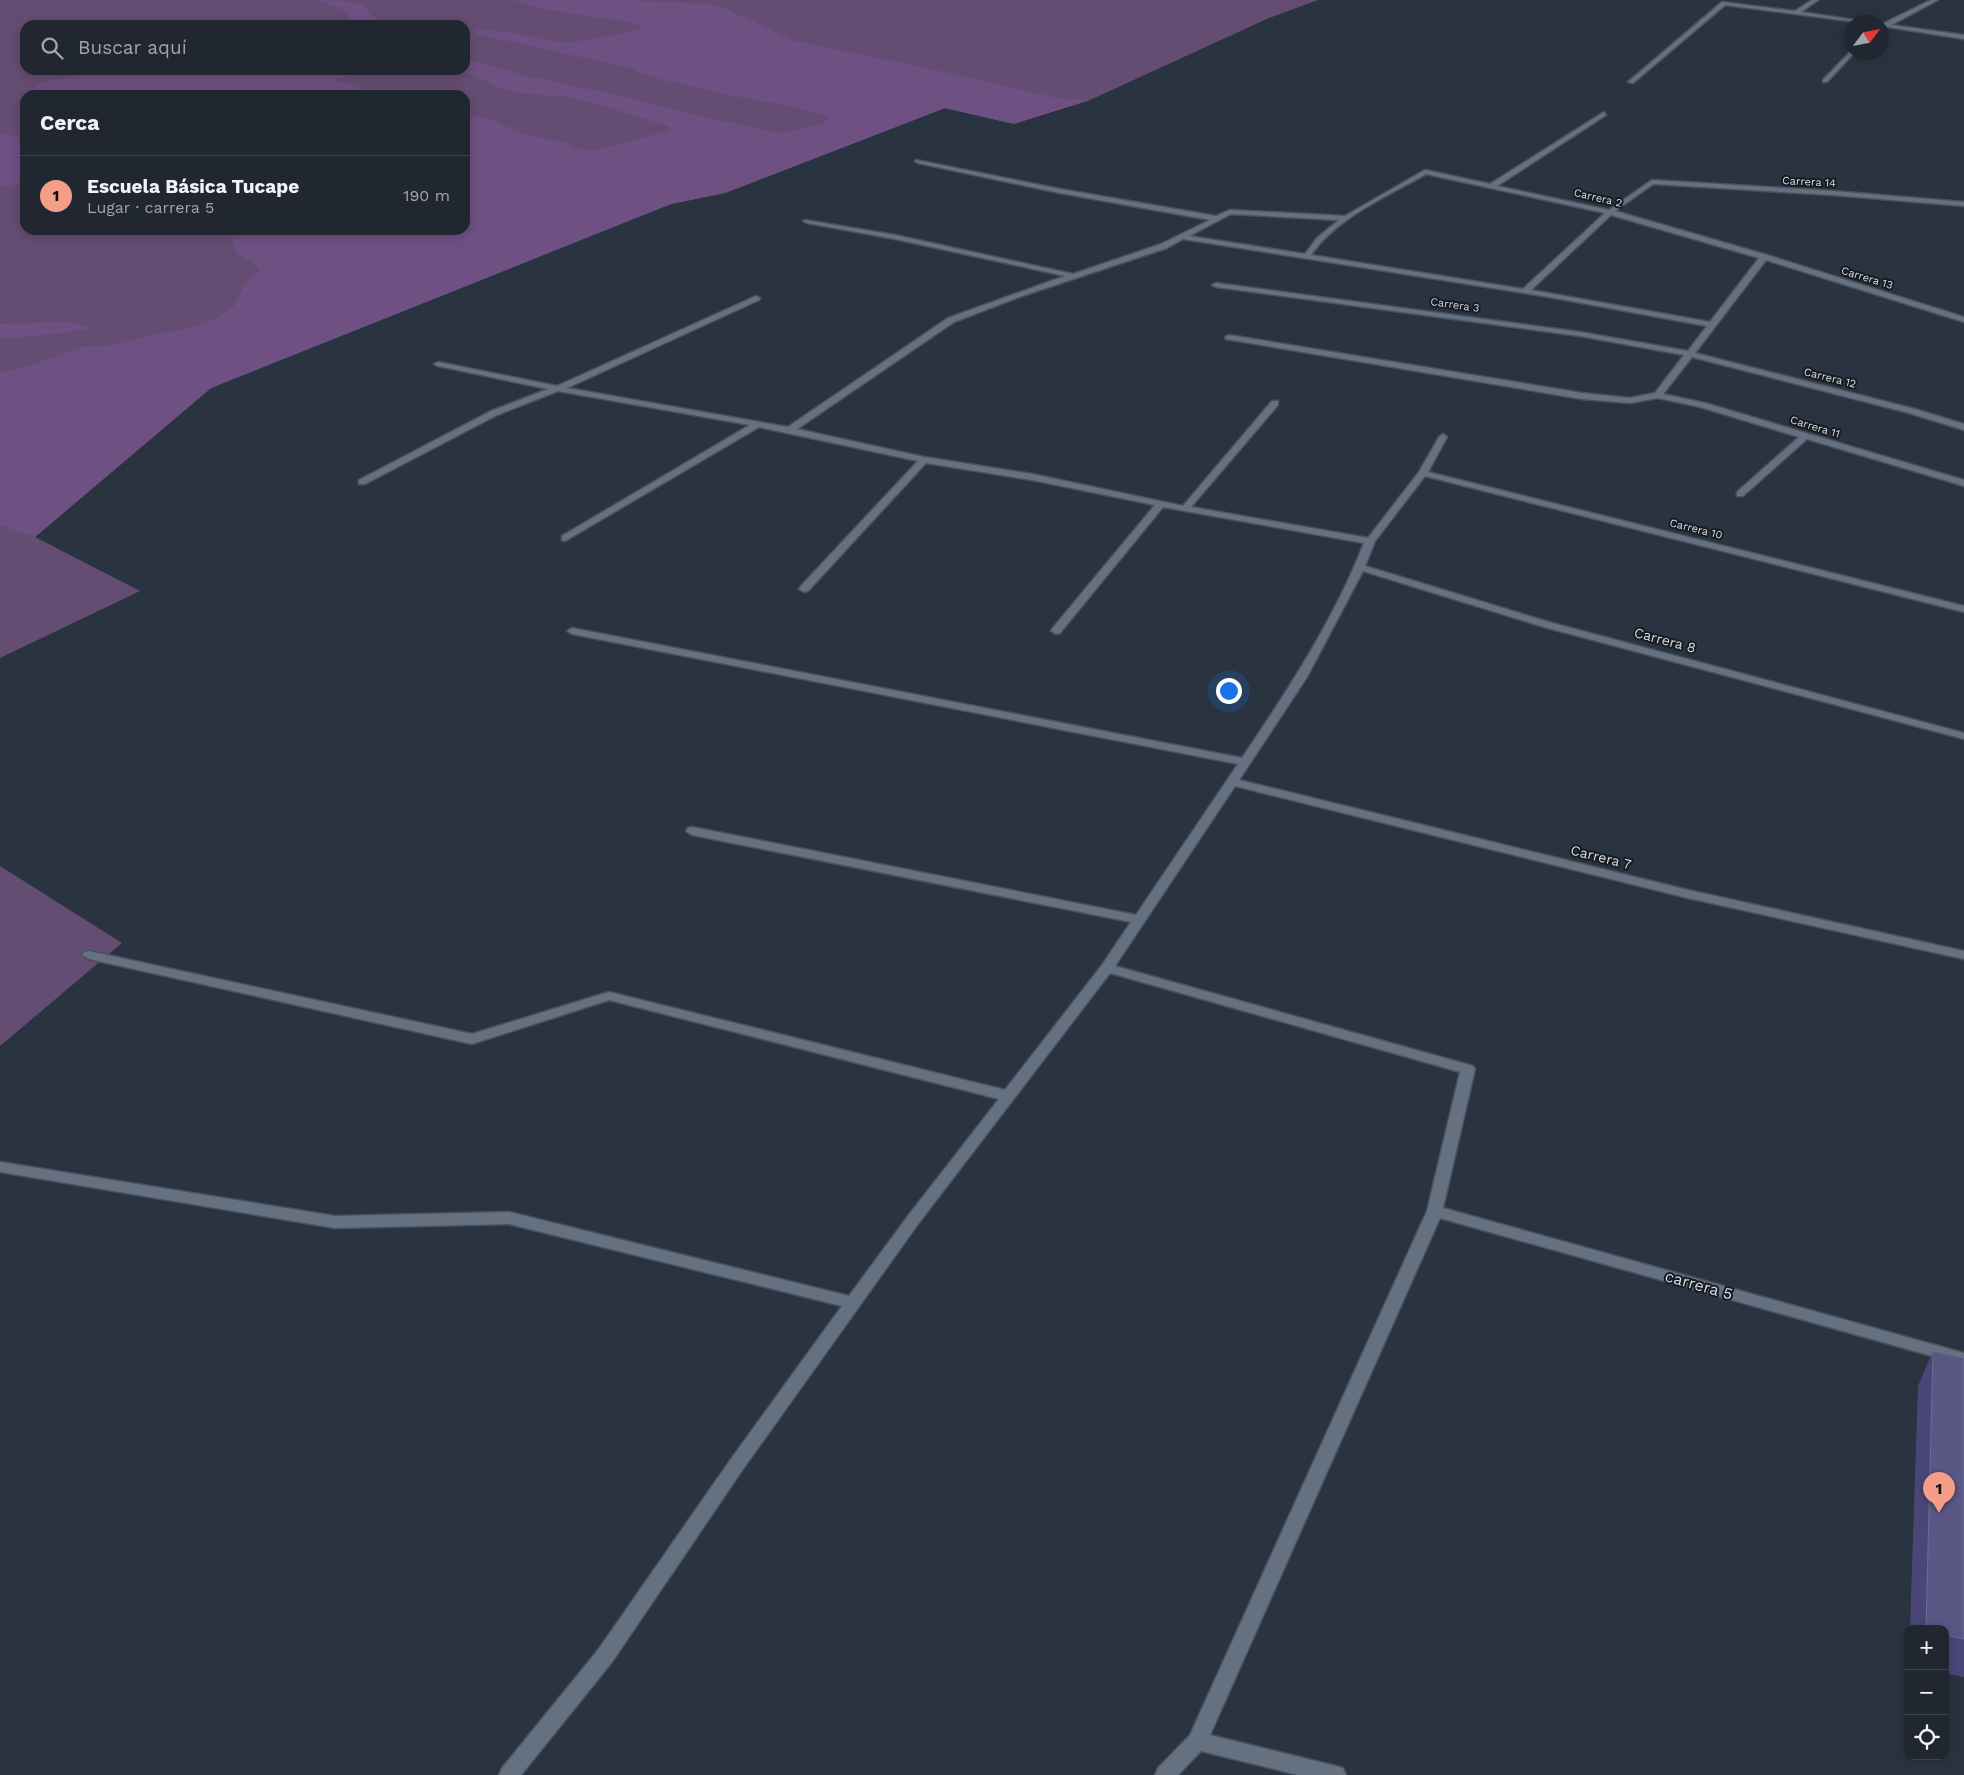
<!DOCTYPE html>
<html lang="es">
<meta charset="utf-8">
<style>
:root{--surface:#202731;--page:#282f39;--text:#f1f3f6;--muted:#a2a5ab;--line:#3d444d;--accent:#f49e88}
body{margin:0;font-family:"Work Sans",sans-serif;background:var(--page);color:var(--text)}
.controls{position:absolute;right:15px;bottom:15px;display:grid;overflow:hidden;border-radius:10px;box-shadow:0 2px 12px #0003}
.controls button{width:45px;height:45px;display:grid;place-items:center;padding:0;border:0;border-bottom:1px solid var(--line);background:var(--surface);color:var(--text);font:25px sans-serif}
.compass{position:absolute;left:1844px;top:15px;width:45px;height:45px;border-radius:50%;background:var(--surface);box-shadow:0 2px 12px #0003;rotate:58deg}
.you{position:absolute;left:1228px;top:690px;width:18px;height:18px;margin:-12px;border:4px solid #fff;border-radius:50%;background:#1a73e8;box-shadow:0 0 0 8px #1a73e833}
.badge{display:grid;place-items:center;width:32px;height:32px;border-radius:50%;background:var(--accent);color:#111;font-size:16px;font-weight:700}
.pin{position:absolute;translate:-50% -41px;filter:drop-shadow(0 1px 2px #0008)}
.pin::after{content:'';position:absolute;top:26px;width:18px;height:15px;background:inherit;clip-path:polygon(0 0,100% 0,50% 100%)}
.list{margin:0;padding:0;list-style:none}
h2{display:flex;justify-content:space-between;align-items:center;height:65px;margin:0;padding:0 20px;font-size:21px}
h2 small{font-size:16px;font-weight:400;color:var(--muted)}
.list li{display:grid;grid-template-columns:32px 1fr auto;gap:15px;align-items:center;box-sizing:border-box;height:80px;padding:0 20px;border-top:1px solid var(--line)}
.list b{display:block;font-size:19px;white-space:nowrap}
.list p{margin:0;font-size:16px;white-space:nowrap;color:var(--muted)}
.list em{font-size:16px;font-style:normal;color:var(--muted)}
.icon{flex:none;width:28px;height:28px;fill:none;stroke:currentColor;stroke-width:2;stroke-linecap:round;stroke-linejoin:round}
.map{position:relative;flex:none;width:1964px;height:1775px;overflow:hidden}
.search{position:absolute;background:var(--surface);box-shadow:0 2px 12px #0003;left:20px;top:20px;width:450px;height:55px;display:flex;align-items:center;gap:12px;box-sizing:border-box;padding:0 18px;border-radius:15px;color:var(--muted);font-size:19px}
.panel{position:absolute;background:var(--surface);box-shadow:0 2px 12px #0003;left:20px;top:90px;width:450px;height:145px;border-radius:15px}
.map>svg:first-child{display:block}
.green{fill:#644d72;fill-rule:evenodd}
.forest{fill:#6f5083}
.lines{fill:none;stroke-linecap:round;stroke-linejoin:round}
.street-casing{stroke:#49515d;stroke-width:3}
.street{fill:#657180;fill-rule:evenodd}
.wall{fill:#4a4778}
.building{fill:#595784;stroke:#6d6c93}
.labels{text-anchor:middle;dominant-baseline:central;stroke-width:4;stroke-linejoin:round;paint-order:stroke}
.far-street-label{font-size:11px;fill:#d7dde6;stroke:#171b21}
.street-label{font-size:14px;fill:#d7dde6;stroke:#171b21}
.near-street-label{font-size:16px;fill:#d7dde6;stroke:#171b21}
</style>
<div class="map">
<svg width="1964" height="1775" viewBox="0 0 1964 1775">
<rect width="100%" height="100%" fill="#2a3441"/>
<g class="green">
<path d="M0 0H1318L1269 18 1090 100 1014 124 945 108 725 193 671 204 211 388 35 537 140 591 0 658ZM25 25H465V70H25ZM25 95H465V230H25Z"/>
<polygon points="0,866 122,943 0,1046"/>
</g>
<g class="forest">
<path d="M319 0C331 0 353 0 363 6 370 12 376 19 384 25H355L349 18 347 11Z"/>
<path d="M512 0H623L710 4 724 8 795 41 913 65 1062 99 1090 100 1014 124 945 108 725 193 671 204 211 388 35 537 0 525V373L19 369 82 347 120 344 154 334 190 328 216 318 234 306 246 282 260 270 252 261 237 254 232 243 234 230H465V114L486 118 522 133 566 143 575 148 592 151 671 130 670 127 605 106 567 97 521 93 504 89 489 83 480 78 455 70H465V59L531 77 632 98 690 114 780 133 822 124 829 117C786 102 738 99 693 87 671 81 650 79 630 68L476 34 472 29 516 33 549 41 574 42 640 30V24L550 10Z"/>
<polygon points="106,70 285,70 299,74 316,75 335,70 365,70 335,80 379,95 47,95 32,89 42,82"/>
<polygon points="0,134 25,137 25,183 0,187"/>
<polygon points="68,322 92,328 55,334 0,339 0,324"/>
</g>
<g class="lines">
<g class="street-casing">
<g id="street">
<polygon points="1812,0 1818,0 1801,12 1868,22 1857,22 1725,5 1633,83 1628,82 1722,2 1795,11"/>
<polygon points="1931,0 1938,0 1891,25 1964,35 1964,39 1882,26 1882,24"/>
<polygon points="1851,51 1855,52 1827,82 1823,82 1823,80"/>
<path d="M1604 112 1606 115 1497 186 1609 210 1652 180 1833 191 1964 202V206L1833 195 1653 184 1615 211 1767 255 1964 317V322L1766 260 1695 353 1915 409 1964 424V430L1909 413 1692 357 1663 394 1705 403 1964 480V486L1807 439 1743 496H1737V492L1799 437 1700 407 1658 398 1630 403 1582 399 1226 339 1225 337 1229 335 1582 393 1630 398 1655 393 1684 355 1580 336 1216 287 1212 285 1216 283 1580 332 1688 351 1707 326 1549 297 1183 239 1167 248 1019 297 954 322 797 429 924 457 1032 474 1183 506 1272 401H1278V405L1191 507 1368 538 1419 472 1439 437 1443 434 1447 437 1428 472 1964 606V612L1425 476 1375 541 1365 566 1552 623 1964 733V739L1544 627 1363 571 1307 677 1239 780 1688 890 1964 951V959L1688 898 1235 786 1115 966 1473 1066 1475 1069 1443 1208 1964 1353V1365L1440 1218 1210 1735 1336 1766 1343 1768 1346 1775H1298L1201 1751 1178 1775H1155L1158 1768 1190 1735 1427 1211 1460 1072 1110 973 918 1224 743 1469 612 1662 521 1775H499L502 1768 598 1650 731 1459 842 1306 509 1224 335 1228 0 1172V1162L335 1216 509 1212 849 1296 908 1216 999 1099 609 1000 472 1044 89 959 82 955 84 952 89 951 472 1034 609 992 1005 1090 1102 965 1131 922 692 835 686 831 688 828 692 827 1136 915 1238 764 572 634 567 631 572 628 1242 758C1288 690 1334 620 1364 543L1163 507 1060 633 1056 634 1051 631 1052 629 1155 505 1032 480 926 463 808 591 804 592 799 589 800 587 918 461 759 427 565 541 562 540V536L750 425 558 391 497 415 365 484H359V480L491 411 548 389 438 366 434 364 438 362 557 386 756 296 760 298 759 300 567 388 788 427 948 318 1065 276 895 239 807 223 803 221 805 220 895 235 1073 274 1161 244 1210 220 1060 193 918 163 915 161 916 160 1060 189 1216 216 1230 210 1345 216 1425 170 1490 184ZM1426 174 1605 213 1523 289 1311 255C1336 218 1388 196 1426 174ZM1231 214 1339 220 1317 238 1305 254 1189 236ZM1611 215 1759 258 1710 322 1531 290Z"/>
</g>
</g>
<use href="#street" class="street"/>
</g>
<polygon class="wall" points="1933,1351 1964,1358 1964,1677 1945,1673 1945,1629 1910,1629 1918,1386"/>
<polygon class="building" points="1933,1351 1964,1358 1964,1639 1945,1635 1945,1629 1926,1629"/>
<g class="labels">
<g class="far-street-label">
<text transform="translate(1809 182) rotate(3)">Carrera 14</text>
<text transform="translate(1598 198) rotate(13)">Carrera 2</text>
<text transform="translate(1867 278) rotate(17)">Carrera 13</text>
<text transform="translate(1455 305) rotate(8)">Carrera 3</text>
<text transform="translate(1830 378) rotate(14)">Carrera 12</text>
<text transform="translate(1815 427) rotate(17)">Carrera 11</text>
<text transform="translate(1696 529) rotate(14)">Carrera 10</text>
</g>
<g class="street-label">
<text transform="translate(1665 640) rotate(15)">Carrera 8</text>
<text transform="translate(1601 857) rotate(14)">Carrera 7</text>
</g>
<g class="near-street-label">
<text transform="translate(1699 1285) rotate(16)">carrera 5</text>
</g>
</g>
</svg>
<div class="controls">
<button>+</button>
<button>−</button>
<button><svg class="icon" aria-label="locate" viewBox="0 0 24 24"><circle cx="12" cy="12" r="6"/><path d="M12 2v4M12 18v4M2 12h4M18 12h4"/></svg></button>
</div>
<svg class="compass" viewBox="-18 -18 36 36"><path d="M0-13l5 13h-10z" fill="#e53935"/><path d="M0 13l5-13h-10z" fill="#a2a5ab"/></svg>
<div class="you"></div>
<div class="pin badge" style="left:1939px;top:1513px">1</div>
<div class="search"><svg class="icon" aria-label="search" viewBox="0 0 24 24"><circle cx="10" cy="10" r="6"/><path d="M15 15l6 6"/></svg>Buscar aquí</div>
<section class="panel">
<h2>Cerca<small></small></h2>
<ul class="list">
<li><span class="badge">1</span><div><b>Escuela Básica Tucape</b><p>Lugar · carrera 5</p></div><em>190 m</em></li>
</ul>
</section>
</div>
